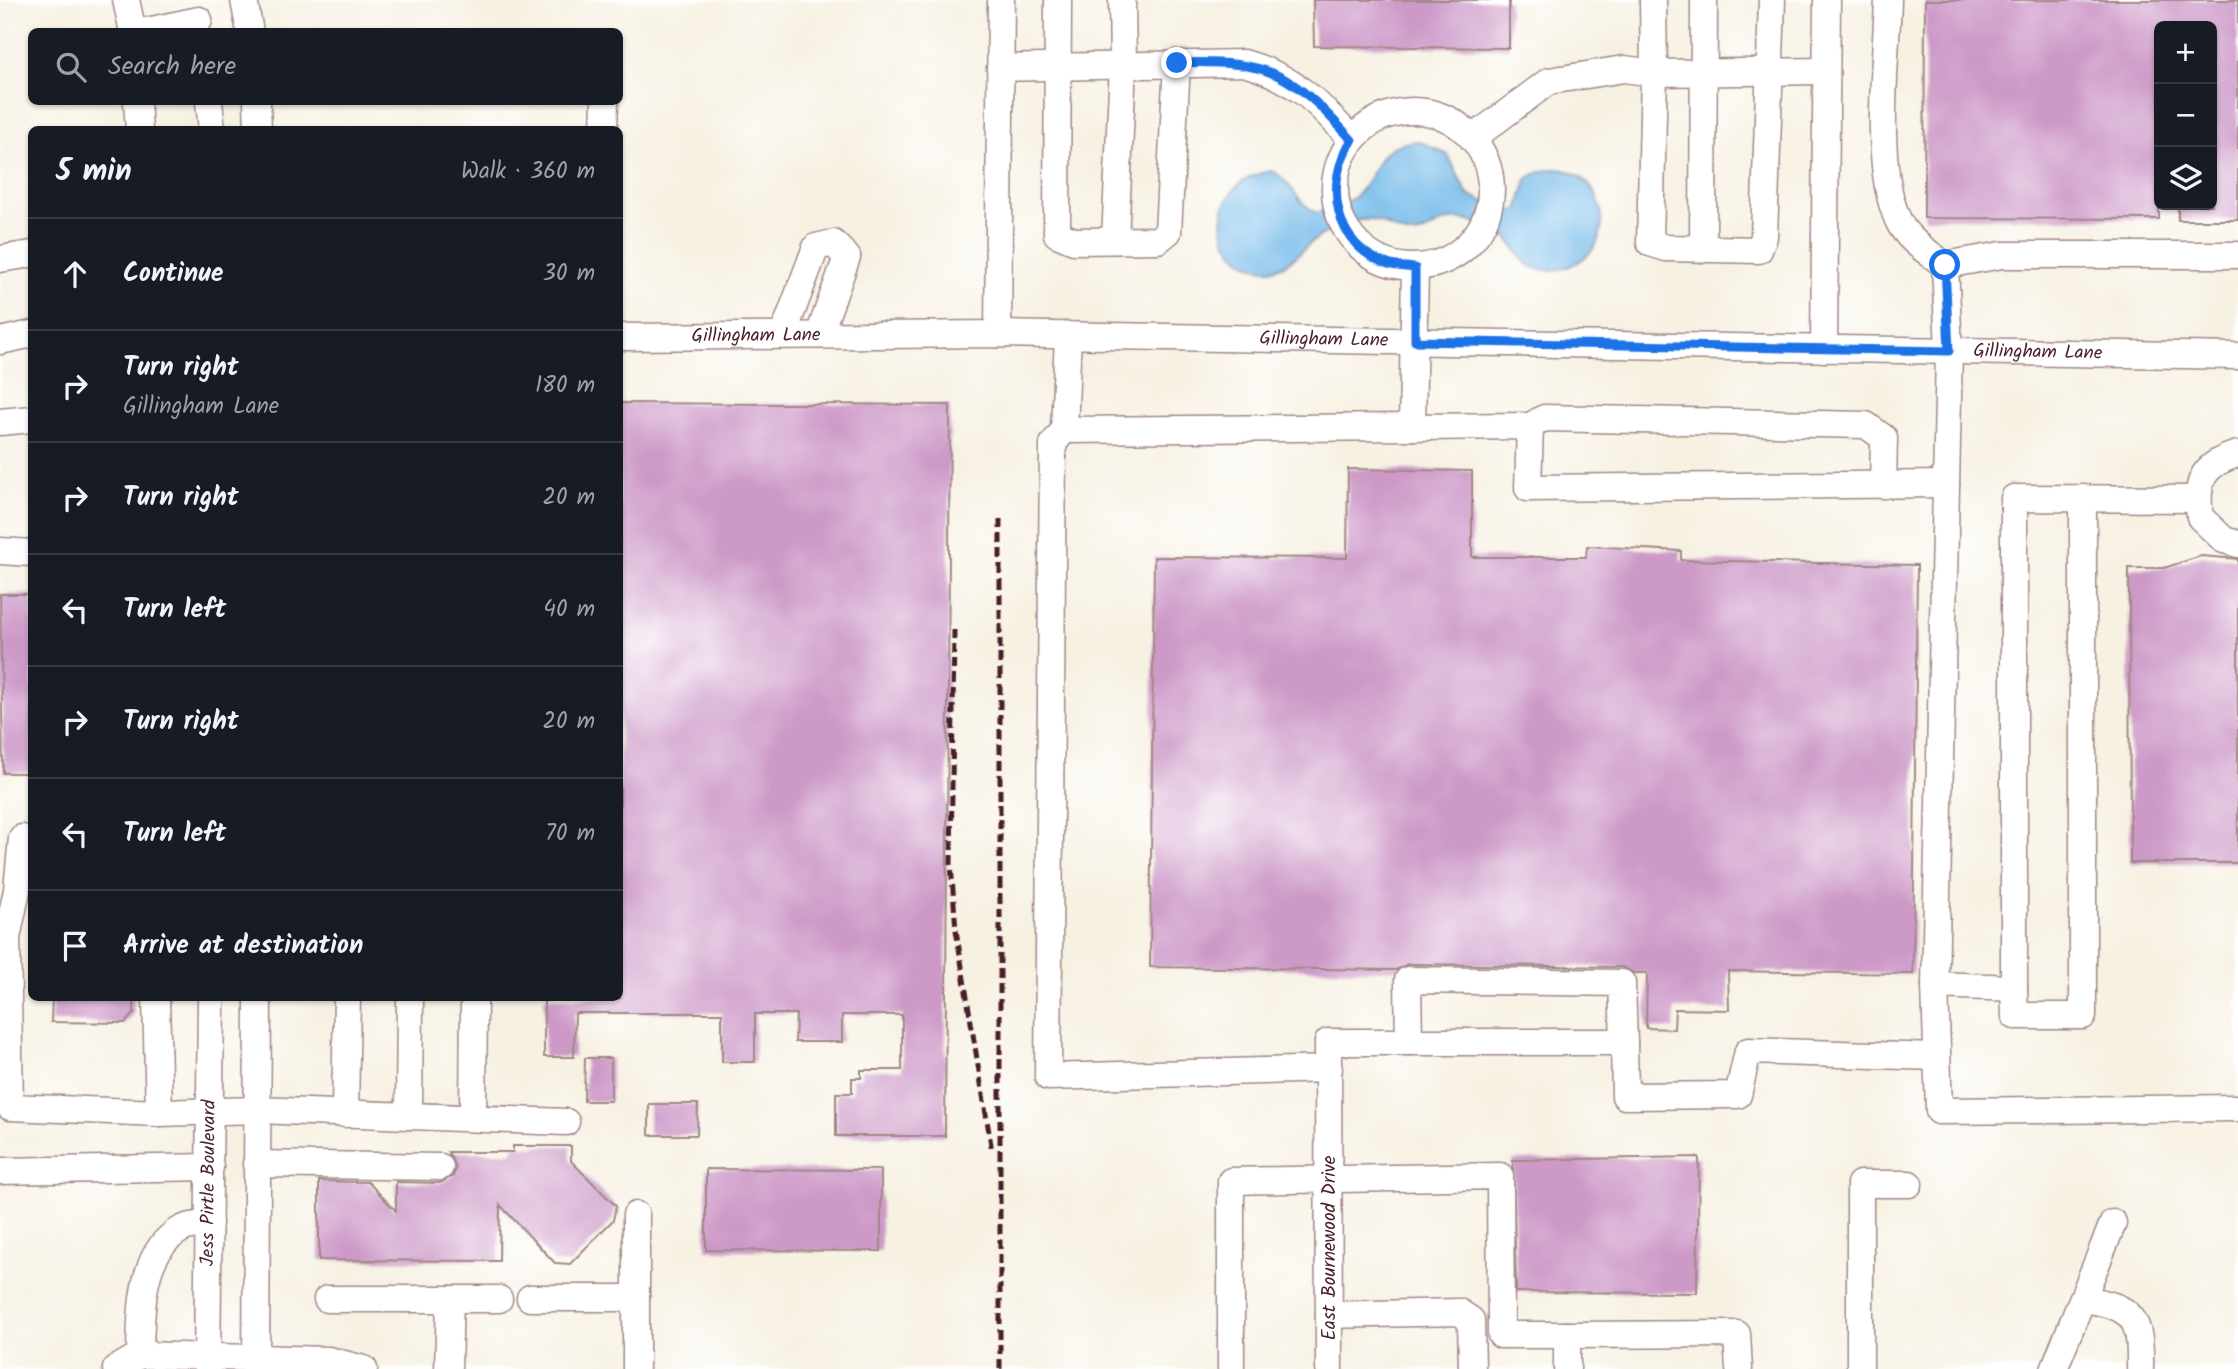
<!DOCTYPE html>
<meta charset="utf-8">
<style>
:root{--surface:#171b24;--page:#242831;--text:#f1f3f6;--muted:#9ea1a6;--line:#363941}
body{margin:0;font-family:Kalam,sans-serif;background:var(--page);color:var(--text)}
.controls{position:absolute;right:21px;top:21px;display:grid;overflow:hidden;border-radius:10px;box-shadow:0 2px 5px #0004}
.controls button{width:63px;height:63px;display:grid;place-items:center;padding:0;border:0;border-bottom:2px solid var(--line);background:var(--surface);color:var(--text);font:35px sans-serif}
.stop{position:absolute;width:21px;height:21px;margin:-16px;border:5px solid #1a73e8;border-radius:50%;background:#fff}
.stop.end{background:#1a73e8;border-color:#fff;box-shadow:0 2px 7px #0008}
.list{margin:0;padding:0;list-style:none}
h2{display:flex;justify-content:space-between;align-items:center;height:91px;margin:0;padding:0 28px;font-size:30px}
h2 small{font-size:23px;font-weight:400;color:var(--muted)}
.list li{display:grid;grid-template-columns:46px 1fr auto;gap:21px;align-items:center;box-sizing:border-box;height:112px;padding:0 28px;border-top:2px solid var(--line)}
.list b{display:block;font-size:26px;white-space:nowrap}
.list p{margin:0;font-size:23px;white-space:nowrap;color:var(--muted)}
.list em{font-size:23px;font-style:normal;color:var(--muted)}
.icon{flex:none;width:38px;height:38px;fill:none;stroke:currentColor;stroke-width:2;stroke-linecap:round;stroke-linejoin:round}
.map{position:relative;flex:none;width:2238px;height:1369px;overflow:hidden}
.search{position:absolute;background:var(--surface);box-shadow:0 2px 5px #0004;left:28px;top:28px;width:595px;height:77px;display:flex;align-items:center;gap:18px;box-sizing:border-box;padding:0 24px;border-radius:10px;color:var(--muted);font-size:26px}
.panel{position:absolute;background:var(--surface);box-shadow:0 2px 5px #0004;left:28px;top:126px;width:595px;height:875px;border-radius:10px}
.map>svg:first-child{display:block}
.water{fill:#72b9e9;stroke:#5e6c8a;stroke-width:2}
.building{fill:#cd9ac8}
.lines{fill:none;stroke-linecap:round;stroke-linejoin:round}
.minor-casing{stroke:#a08886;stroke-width:29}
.minor{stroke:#fff;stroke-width:26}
.rail{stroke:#4a1f2b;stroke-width:5;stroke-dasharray:10 5;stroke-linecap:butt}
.route{stroke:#1a73e8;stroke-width:9}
.labels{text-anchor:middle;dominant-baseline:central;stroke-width:6;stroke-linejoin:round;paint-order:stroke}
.street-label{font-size:19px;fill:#4a1f2b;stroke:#fff}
</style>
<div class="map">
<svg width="2238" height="1369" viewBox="0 0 2238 1369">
<rect width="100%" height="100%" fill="#fff"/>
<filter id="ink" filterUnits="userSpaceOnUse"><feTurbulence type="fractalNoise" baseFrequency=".0143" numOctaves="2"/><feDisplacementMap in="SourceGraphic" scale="14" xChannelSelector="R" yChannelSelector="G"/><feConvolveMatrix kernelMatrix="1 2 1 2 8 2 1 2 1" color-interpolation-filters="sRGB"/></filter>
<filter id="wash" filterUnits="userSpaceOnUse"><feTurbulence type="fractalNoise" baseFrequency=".00686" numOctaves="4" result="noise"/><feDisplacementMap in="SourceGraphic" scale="28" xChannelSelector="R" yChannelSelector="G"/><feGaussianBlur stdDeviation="1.57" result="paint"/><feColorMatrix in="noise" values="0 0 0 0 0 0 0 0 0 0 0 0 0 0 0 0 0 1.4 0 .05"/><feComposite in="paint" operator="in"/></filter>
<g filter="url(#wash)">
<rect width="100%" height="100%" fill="#f7f1e2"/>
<path class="water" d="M1419 141 1448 155 1467 194 1506 211 1518 210 1527 179C1590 136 1639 245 1564 268 1553 271 1538 271 1528 265 1519 258 1516 248 1509 240 1498 227 1466 217 1450 220 1437 222 1424 236 1411 235 1400 234 1392 228 1382 223 1363 214 1339 225 1322 235 1301 246 1288 275 1259 268 1207 254 1209 178 1273 171 1291 181 1298 205 1317 213 1329 208 1348 204 1357 195 1381 168 1373 144 1419 141Z"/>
<g id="blocks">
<g class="building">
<polygon points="1313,0 1509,0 1509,48 1314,46"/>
<polygon points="1925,0 2238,0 2238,220 2178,220 2178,205 2212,205 2212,26 2159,26 2159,219 1924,218"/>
<polygon points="620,403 950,405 945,1136 836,1136 836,1093 852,1093 852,1078 861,1078 861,1070 902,1070 902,1015 842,1015 842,1042 795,1042 796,1014 755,1014 755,1062 722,1062 722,1013 575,1013 574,1057 544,1057 544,998 620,998"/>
<polygon points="1348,469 1472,471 1472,557 1586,557 1587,546 1681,551 1681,560 1917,565 1913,974 1728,971 1729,1010 1675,1009 1674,1029 1646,1028 1647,973 1634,973 1622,967 1408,964 1396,970 1150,967 1154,557 1347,558"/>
<polygon points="2201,556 2238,559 2238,863 2130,863 2129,568 2164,568"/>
<polygon points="0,594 32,594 32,773 3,773"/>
<polygon points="52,998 134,998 134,1013 125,1023 51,1022"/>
<polygon points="585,1058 611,1058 611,1101 584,1101"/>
<polygon points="649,1104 698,1104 697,1135 649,1135"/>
<polygon points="513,1146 571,1146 571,1161 616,1206 613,1220 570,1264 555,1263 500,1205 499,1261 319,1260 319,1181 368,1182 396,1211 396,1182 440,1183 453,1176 456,1167 448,1152 513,1152"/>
<polygon points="1699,1157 1697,1293 1516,1292 1513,1160"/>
<polygon points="706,1169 881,1170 881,1251 706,1250"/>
</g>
</g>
</g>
<g filter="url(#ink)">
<use href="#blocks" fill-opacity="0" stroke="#a08886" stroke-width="2"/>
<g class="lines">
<g class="minor-casing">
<g id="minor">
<polyline points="126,0 133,32"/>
<polyline points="244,0 250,32"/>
<polyline points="1058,0 1057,234 1074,241 1158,240 1168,232 1177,63"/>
<polyline points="1653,0 1654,73 1826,71"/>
<path d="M1888 0C1886 62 1873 165 1898 220 1906 239 1929 253 1945 265L1949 351 1935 985"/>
<polyline points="142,32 199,20"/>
<path d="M1000 68 1244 63C1294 77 1319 103 1352 140"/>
<polyline points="137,102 139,130"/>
<polyline points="209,102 212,130"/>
<polyline points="257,102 258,130"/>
<circle cx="1413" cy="189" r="78"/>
<polyline points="604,130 605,102"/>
<polyline points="1473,138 1549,81 1624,69 1654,73 1650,243 1666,248 1759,250 1764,237 1772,0"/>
<polyline points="1115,240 1123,65 1122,0"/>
<polyline points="1703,249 1704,0"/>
<polyline points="0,259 32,254"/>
<polyline points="1945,265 2002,255 2238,255"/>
<polyline points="998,334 1001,0"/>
<polyline points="783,335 816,247 833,243 847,257 819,335"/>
<polyline points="1068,335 1064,430 1053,444 1048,1077 1329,1069"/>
<path id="s1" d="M620 337 998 334 2238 356"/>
<polyline points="0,341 32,334"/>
<polyline points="1824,349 1827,0"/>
<polyline points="0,422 32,419"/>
<polyline points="1530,426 1544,418 1866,425 1884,438 1883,485"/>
<polyline points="1412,427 1415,268"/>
<polyline points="1064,430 1530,426 1528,488 1946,484"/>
<path d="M2238 454C2202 464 2195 482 2200 517L2224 540 2238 544"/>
<polyline points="2198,499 2014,498 2014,988 1935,985 1939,1111 2238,1108"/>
<polyline points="0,551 32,553"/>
<polyline points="22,838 17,890 7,938 10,1107 159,1113"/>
<polyline points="2014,988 2015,1016 2083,1016 2083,498"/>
<polyline points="156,998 159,1113 257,1110 566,1122"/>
<polyline points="1409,1042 1408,980 1622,983 1624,1042"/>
<polyline points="345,1114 347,998"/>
<polyline points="409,1116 410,998"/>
<polyline points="473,1118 474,998"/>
<polyline points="256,1164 440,1167"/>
<polyline points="0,1171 210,1167"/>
<polyline points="530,1298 636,1298"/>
<polyline points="327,1299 499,1299"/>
<path d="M2083 1299C2135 1307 2141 1318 2140 1369"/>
<polyline points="1329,1315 1459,1312 1471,1320 1472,1369"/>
<path d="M140 1355C141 1316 139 1250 182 1229 189 1225 201 1225 209 1223"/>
<polyline points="116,1369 140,1355 329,1360 364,1369"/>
<path id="s2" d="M207 1369 211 998"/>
<polyline points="256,1369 258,998"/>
<polyline points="448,1369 450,1299"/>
<polyline points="636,1369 636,1215"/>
<polyline points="1231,1369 1231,1181 1500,1176 1501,1335 1567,1335"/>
<polyline points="1329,1369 1328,1042 1624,1042 1625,1096 1738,1095 1748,1051 1937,1057"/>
<polyline points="1567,1369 1567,1335 1737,1334 1739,1369"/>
<polyline points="1860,1369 1860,1184 1909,1184"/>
<polyline points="2054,1369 2113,1223"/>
</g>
</g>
<use href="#minor" class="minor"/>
<g class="rail">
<polyline points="954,630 951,864 956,930 992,1151"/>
<polyline points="1000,1369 1000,519"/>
</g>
</g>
</g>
<g class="lines" filter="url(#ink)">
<path class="route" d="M1177 63C1271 60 1290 72 1352 140 1323 183 1334 247 1388 264 1397 267 1407 267 1415 268V341L1949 351 1945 265"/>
</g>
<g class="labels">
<g class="street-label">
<text stroke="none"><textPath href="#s1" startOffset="136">Gillingham Lane</textPath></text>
<text stroke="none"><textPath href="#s1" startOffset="704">Gillingham Lane</textPath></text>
<text stroke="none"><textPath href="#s1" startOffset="1418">Gillingham Lane</textPath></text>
<text stroke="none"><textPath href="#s2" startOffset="186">Jess Pirtle Boulevard</textPath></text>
<text transform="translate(1330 1248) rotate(-90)">East Bournewood Drive</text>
</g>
</g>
</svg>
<div class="controls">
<button>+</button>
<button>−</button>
<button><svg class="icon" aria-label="layers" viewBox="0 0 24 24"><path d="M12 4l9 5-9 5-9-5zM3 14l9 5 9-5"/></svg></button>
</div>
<div class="stop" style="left:1945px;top:265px"></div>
<div class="stop end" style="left:1177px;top:63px"></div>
<div class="search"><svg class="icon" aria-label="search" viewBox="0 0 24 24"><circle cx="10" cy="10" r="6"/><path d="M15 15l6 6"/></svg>Search here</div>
<section class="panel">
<h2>5 min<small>Walk · 360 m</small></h2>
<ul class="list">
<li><svg class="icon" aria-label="ahead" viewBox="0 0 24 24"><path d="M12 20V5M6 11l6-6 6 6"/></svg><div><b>Continue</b></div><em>30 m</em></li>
<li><svg class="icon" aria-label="right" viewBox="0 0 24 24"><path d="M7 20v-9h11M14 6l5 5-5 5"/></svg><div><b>Turn right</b><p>Gillingham Lane</p></div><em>180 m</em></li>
<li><svg class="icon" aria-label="right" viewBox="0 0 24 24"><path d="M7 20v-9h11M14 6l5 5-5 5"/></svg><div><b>Turn right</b></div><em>20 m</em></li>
<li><svg class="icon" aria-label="left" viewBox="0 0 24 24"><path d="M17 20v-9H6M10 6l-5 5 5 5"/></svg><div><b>Turn left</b></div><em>40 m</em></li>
<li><svg class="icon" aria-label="right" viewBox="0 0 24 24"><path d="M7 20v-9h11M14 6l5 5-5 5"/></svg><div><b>Turn right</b></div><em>20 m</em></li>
<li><svg class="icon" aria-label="left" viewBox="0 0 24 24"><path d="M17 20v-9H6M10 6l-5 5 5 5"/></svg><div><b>Turn left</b></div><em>70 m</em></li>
<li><svg class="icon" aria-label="arrive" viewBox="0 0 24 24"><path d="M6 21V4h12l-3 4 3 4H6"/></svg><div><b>Arrive at destination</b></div></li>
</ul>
</section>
</div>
